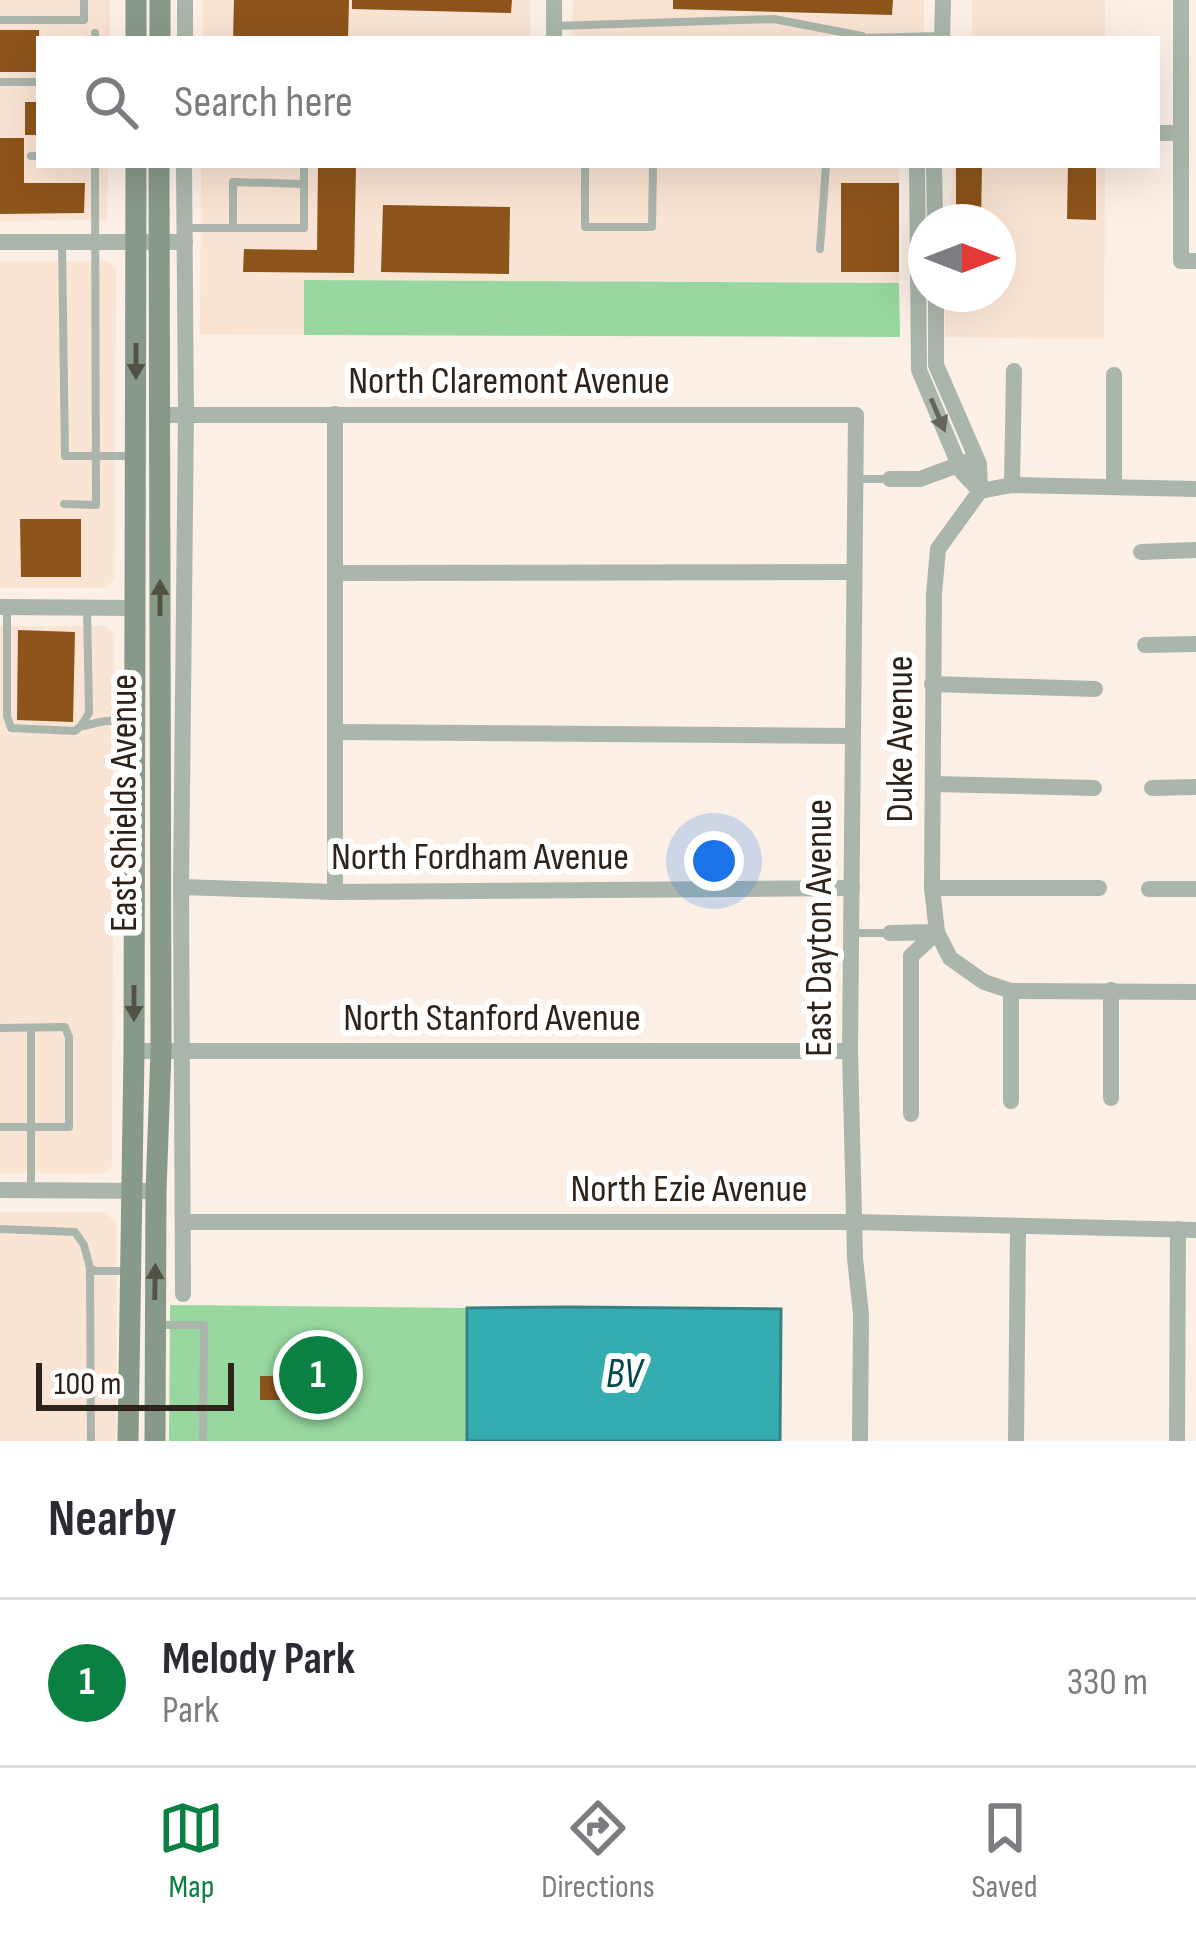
<!DOCTYPE html>
<style>
:root{--surface:#fff;--page:#f7f7f7;--text:#2b2b33;--muted:#7c7c81;--line:#e1e1e2;--accent:#0b8043}
body{margin:0;font-family:"Sofia Sans Condensed",sans-serif;background:var(--page);color:var(--text)}
.compass{position:absolute;left:908px;top:204px;width:108px;height:108px;border-radius:50%;background:var(--surface);box-shadow:0 12px 48px #0002;rotate:90deg}
.scale{position:absolute;left:36px;bottom:30px;width:198px;box-sizing:border-box;padding-left:12px;border:6px solid #2e231a;border-top:0;font-size:33px;line-height:42px;white-space:nowrap;color:#2e231a;-webkit-text-stroke:9px #fff;paint-order:stroke}
.you{position:absolute;left:714px;top:861px;width:42px;height:42px;margin:-30px;border:9px solid #fff;border-radius:50%;background:#1a73e8;box-shadow:0 0 0 18px #1a73e833}
.badge{display:grid;place-items:center;width:78px;height:78px;border-radius:50%;background:var(--accent);color:#fff;font-size:39px;font-weight:700}
.pin{position:absolute;translate:-50% -50%;border:6px solid #fff;box-shadow:0 3px 12px #0006}
.list{margin:0;padding:0;list-style:none}
h2{display:flex;justify-content:space-between;align-items:center;height:156px;margin:0;padding:0 48px;font-size:51px}
h2 small{font-size:39px;font-weight:400;color:var(--muted)}
.list li{display:grid;grid-template-columns:78px 1fr auto;gap:36px;align-items:center;box-sizing:border-box;height:168px;padding:0 48px;border-top:3px solid var(--line)}
.list b{display:block;font-size:45px;white-space:nowrap}
.list p{margin:0;font-size:39px;white-space:nowrap;color:var(--muted)}
.list em{font-size:39px;font-style:normal;color:var(--muted)}
.icon{flex:none;width:66px;height:66px;fill:none;stroke:currentColor;stroke-width:2;stroke-linecap:round;stroke-linejoin:round}
.map{position:relative;flex:none;width:1196px;height:1441px;overflow:hidden}
.search{position:absolute;background:var(--surface);box-shadow:0 12px 48px #0002;left:36px;right:36px;top:36px;height:132px;display:flex;align-items:center;gap:30px;box-sizing:border-box;padding:0 42px;border-radius:0px;color:var(--muted);font-size:45px}
.sheet{height:324px;background:var(--surface)}
nav{display:flex;justify-content:space-around;align-items:center;box-sizing:border-box;height:168px;border-top:3px solid var(--line);background:var(--surface);font-size:33px;color:var(--muted)}
nav a{display:grid;justify-items:center;gap:6px}
nav .on{color:var(--accent)}
.map>svg:first-child{display:block}
.built{fill:#fae4d3}
.green{fill:#98d8a0}
.water{fill:#35acb0;stroke:#338383;stroke-width:3}
.building{fill:#8d541b}
.lines{fill:none;stroke-linecap:round;stroke-linejoin:round}
.lane{stroke:#aab6ab;stroke-width:8}
.street{stroke:#aab6ab;stroke-width:16}
.secondary{stroke:#879989;stroke-width:21}
.oneway{fill:#525246}
.oneway2{fill:#66655b}
.labels{text-anchor:middle;dominant-baseline:central;stroke-width:12;stroke-linejoin:round;paint-order:stroke}
.street-label{font-size:39px;fill:#2e231a;stroke:#fff}
.water-label{font-size:42px;font-style:italic;fill:#00484a;stroke:#fff}
</style>
<div class="map">
<svg width="1196" height="1441" viewBox="0 0 1196 1441">
<rect width="100%" height="100%" fill="#fbefe6"/>
<g class="built">
<polygon points="0,0 110,0 110,39 39,39 39,165 108,165 107,220 0,221"/>
<rect x="203" y="0" width="327" height="39"/>
<polygon points="573,0 924,0 924,39 572,39"/>
<rect x="972" y="0" width="133" height="39"/>
<polygon points="201,165 899,165 899,283 305,280 304,335 200,334"/>
<polygon points="953,165 1105,165 1104,339 945,337 946,294 998,294 998,222 950,222"/>
<polygon points="0,261 108,261 116,269 114,579 106,588 0,588"/>
<polygon points="0,626 106,626 114,635 112,1166 104,1173 0,1173"/>
<polygon points="0,1212 104,1212 117,1223 116,1441 0,1441"/>
</g>
<g class="green">
<polygon points="304,280 899,283 900,337 304,335"/>
<polygon points="170,1305 467,1308 467,1441 169,1441"/>
</g>
<polygon class="water" points="569,1307 781,1309 780,1441 467,1441 467,1308"/>
<g class="building">
<polygon points="234,0 349,0 348,39 233,39"/>
<polygon points="352,0 512,0 511,13 352,9"/>
<polygon points="673,0 893,0 892,15 673,9"/>
<rect x="0" y="30" width="39" height="42"/>
<rect x="25" y="102" width="14" height="33"/>
<polygon points="0,138 24,138 24,183 85,183 84,213 0,214"/>
<polygon points="318,165 356,165 354,273 243,272 244,249 317,250"/>
<polygon points="956,165 982,165 981,222 956,222"/>
<polygon points="1068,165 1096,165 1096,220 1067,219"/>
<rect x="841" y="183" width="58" height="89"/>
<polygon points="383,205 510,207 509,274 381,272"/>
<polygon points="20,519 81,519 81,577 21,577"/>
<polygon points="18,630 75,632 73,722 17,720"/>
<polygon points="260,1376 316,1376 316,1407 289,1407 289,1400 260,1400"/>
</g>
<g class="lines">
<g class="lane">
<polyline points="0,20 84,20 84,0"/>
<polyline points="555,26 774,19 862,36"/>
<polyline points="862,38 941,36"/>
<polyline points="95,39 95,33"/>
<polyline points="0,82 39,82"/>
<polyline points="31,156 39,156"/>
<polyline points="585,165 585,227 652,227 653,165"/>
<polyline points="186,228 304,228 304,165"/>
<polyline points="233,228 233,182 304,184"/>
<polyline points="62,244 65,456 132,456"/>
<polyline points="820,249 826,165"/>
<polyline points="858,479 890,479"/>
<polyline points="64,504 96,505 95,165"/>
<polyline points="7,609 7,716 11,728 75,731 81,726 89,713 87,608"/>
<polyline points="83,726 105,721 133,720"/>
<polyline points="853,933 890,933"/>
<polyline points="0,1028 65,1027 69,1037 69,1127 0,1127"/>
<polyline points="31,1189 31,1028"/>
<polyline points="0,1229 75,1232 84,1245 90,1268 95,1271 129,1271"/>
<polyline points="90,1268 91,1441"/>
<polyline points="156,1325 204,1325 203,1441"/>
</g>
<g class="street">
<polyline points="554,0 554,39"/>
<polyline points="1181,0 1181,261 1196,261"/>
<polyline points="185,39 185,0"/>
<polyline points="942,39 943,0"/>
<polyline points="1157,133 1180,133"/>
<polyline points="917,165 919,370 962,472 980,491"/>
<polyline points="934,165 935,222"/>
<polyline points="0,242 185,242"/>
<polyline points="936,294 936,365 979,464 980,491"/>
<polyline points="1114,375 1114,487"/>
<polyline points="335,414 335,892"/>
<polyline points="161,415 856,415 850,1051 855,1258 861,1314 860,1441"/>
<polyline points="890,479 920,479 969,461"/>
<polyline points="1012,485 1014,371"/>
<polyline points="1196,489 1012,485 980,491 938,549 934,594 932,888 937,932 950,958 984,982 1011,991 1196,992"/>
<polyline points="1141,552 1196,550"/>
<polyline points="335,573 853,572"/>
<polyline points="0,607 135,608"/>
<polyline points="1145,645 1196,644"/>
<polyline points="932,684 1095,689"/>
<polyline points="335,732 852,736"/>
<polyline points="934,784 1094,788"/>
<polyline points="1152,788 1196,787"/>
<polyline points="181,887 335,892 852,888"/>
<polyline points="932,888 1099,888"/>
<polyline points="1149,889 1196,889"/>
<polyline points="890,933 937,932"/>
<polyline points="1111,990 1111,1098"/>
<polyline points="1011,991 1011,1101"/>
<polyline points="134,1051 850,1051"/>
<polyline points="911,1114 911,956 937,932"/>
<polyline points="0,1190 156,1191"/>
<polyline points="183,1222 855,1222 1196,1230"/>
<polyline points="183,1294 181,887 186,415 184,165"/>
<polyline points="1016,1441 1018,1228"/>
<polyline points="1177,1441 1178,1229"/>
</g>
<g class="secondary">
<polyline points="136,0 136,39"/>
<polyline points="160,39 160,0"/>
<polyline points="128,1441 134,1051 136,165"/>
<polyline points="155,1441 156,1191 161,1051 159,165"/>
</g>
</g>
<defs><path id="oneway-solid" d="M-6-.8H1V-3.2L6.5 0L1 3.2V.8H-6Z" transform="scale(3)"/></defs>
<g class="oneway">
<use href="#oneway-solid" transform="translate(136 361) rotate(90)"/>
<use href="#oneway-solid" transform="translate(160 598) rotate(-90)"/>
<use href="#oneway-solid" transform="translate(134 1003) rotate(90)"/>
<use href="#oneway-solid" transform="translate(155 1282) rotate(-89)"/>
</g>
<use class="oneway2" href="#oneway-solid" transform="translate(938 415) rotate(67)"/>
<g class="labels">
<g class="street-label">
<text x="509" y="381">North Claremont Avenue</text>
<text transform="translate(900 739) rotate(-90)">Duke Avenue</text>
<text transform="translate(124 803) rotate(-90)">East Shields Avenue</text>
<text x="480" y="857">North Fordham Avenue</text>
<text transform="translate(819 928) rotate(-90)">East Dayton Avenue</text>
<text x="492" y="1018">North Stanford Avenue</text>
<text x="689" y="1189">North Ezie Avenue</text>
</g>
<g class="water-label">
<text x="624" y="1374">BV</text>
</g>
</g>
</svg>
<svg class="compass" viewBox="-18 -18 36 36"><path d="M0-13l5 13h-10z" fill="#e53935"/><path d="M0 13l5-13h-10z" fill="#7c7c81"/></svg>
<div class="scale">100 m</div>
<div class="you"></div>
<div class="pin badge" style="left:318px;top:1375px">1</div>
<div class="search"><svg class="icon" aria-label="search" viewBox="0 0 24 24"><circle cx="10" cy="10" r="6"/><path d="M15 15l6 6"/></svg>Search here</div>
</div>
<section class="sheet">
<h2>Nearby<small></small></h2>
<ul class="list">
<li><span class="badge">1</span><div><b>Melody Park</b><p>Park</p></div><em>330 m</em></li>
</ul>
</section>
<nav>
<a class="on"><svg class="icon" aria-label="map" viewBox="0 0 24 24"><path d="M3 6l6-2 6 2 6-2v14l-6 2-6-2-6 2zM9 4v14M15 6v14"/></svg>Map</a>
<a><svg class="icon" aria-label="directions" viewBox="0 0 24 24"><path d="M12 3l9 9-9 9-9-9zM9 14v-3h6M13 9l2 2-2 2"/></svg>Directions</a>
<a><svg class="icon" aria-label="saved" viewBox="0 0 24 24"><path d="M7 4h10v16l-5-4-5 4z"/></svg>Saved</a>
</nav>
